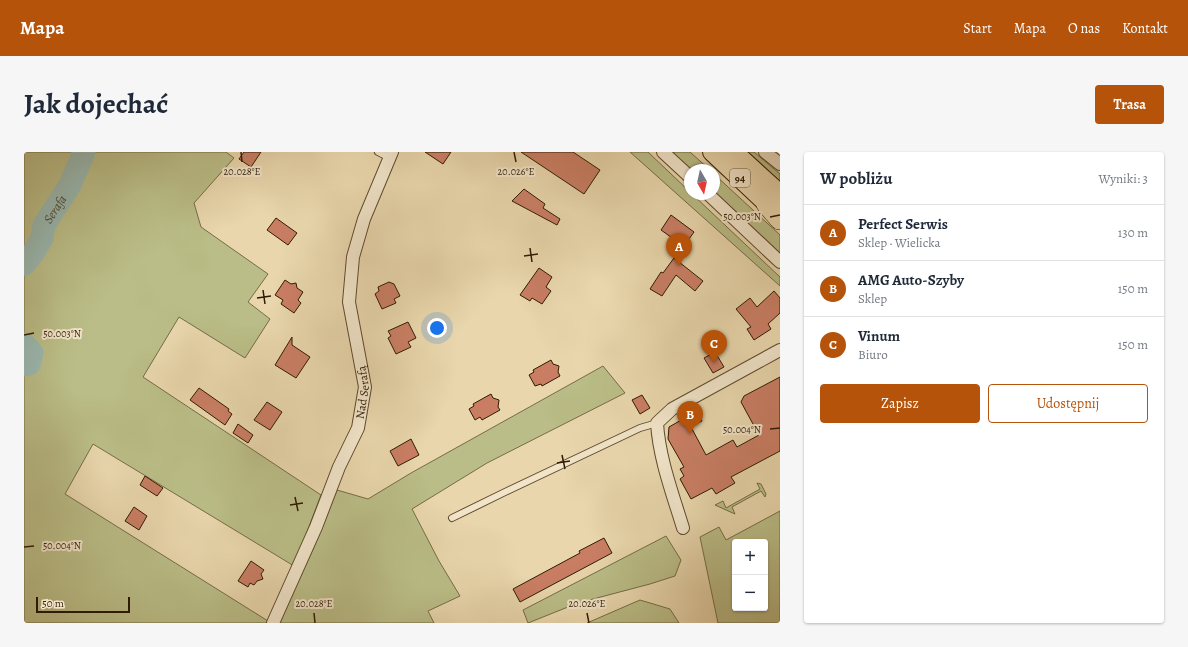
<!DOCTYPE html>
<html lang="pl">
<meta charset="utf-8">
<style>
:root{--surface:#fff;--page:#f6f6f7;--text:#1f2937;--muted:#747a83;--line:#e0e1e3;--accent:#b45309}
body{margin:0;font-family:Alegreya,serif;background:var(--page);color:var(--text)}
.controls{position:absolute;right:12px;bottom:12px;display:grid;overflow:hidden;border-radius:4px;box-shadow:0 1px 3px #0004}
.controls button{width:36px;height:36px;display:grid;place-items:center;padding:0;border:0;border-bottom:1px solid var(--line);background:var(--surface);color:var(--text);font:20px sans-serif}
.compass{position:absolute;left:660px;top:12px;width:36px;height:36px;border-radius:50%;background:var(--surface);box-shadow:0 1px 3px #0004;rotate:171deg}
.scale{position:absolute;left:12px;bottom:10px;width:94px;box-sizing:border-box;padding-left:4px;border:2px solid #301b04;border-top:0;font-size:11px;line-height:14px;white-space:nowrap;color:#301b04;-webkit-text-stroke:3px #f1e4c9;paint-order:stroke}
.you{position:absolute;left:413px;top:176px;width:14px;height:14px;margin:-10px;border:3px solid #fff;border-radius:50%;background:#1a73e8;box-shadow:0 0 0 6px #1a73e833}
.badge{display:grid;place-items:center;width:26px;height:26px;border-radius:50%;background:var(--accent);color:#fff;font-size:13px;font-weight:700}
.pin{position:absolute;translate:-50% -33px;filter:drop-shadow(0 1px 2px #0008)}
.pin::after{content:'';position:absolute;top:21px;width:14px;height:12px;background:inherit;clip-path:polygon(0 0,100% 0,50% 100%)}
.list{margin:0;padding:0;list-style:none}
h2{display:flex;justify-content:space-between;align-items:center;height:52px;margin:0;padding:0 16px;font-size:17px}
h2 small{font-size:13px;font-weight:400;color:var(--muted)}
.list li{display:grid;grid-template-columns:26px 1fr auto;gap:12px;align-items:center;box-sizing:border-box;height:56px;padding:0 16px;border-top:1px solid var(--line)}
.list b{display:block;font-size:15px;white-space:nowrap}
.list p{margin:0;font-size:13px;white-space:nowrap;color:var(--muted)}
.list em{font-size:13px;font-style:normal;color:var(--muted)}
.actions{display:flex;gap:8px;padding:12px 16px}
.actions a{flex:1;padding:9px 0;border:1px solid var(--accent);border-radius:4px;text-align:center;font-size:14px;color:var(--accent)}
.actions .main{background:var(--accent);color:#fff}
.map{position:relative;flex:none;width:756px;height:471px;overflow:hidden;border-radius:4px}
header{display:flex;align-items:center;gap:24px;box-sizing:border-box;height:56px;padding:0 20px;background:var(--accent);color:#fff}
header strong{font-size:19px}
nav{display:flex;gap:22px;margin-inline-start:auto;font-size:14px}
.intro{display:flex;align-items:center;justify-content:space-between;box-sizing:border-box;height:96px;padding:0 24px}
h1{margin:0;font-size:28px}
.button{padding:10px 18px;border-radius:4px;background:var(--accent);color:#fff;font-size:14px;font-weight:700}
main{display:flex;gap:24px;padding:0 24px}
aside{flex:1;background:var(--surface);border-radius:4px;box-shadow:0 1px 3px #0004}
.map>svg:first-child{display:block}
.green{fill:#babd87;stroke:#756c46;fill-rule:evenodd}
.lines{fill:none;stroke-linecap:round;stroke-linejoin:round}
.river{stroke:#99b8b0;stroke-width:23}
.building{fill:#c97e64;stroke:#301b04}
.service-casing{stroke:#5e4a2e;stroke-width:8}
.minor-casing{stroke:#5e4a2e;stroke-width:14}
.primary-casing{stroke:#301b04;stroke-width:20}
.motorway-casing{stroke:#301b04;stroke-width:22}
.service{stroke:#f1e4c9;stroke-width:6}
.minor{stroke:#f1e4c9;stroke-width:12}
.primary{stroke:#e9d6ac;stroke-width:18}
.motorway{stroke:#e9d6ac;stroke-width:21}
.ticks{fill:none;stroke:#301b04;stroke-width:1.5}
.labels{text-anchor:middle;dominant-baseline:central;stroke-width:4;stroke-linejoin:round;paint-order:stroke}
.shield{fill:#f1e4c9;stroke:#6a573f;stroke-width:1}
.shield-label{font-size:11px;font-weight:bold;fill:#301b04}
.street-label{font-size:12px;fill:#301b04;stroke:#f1e4c9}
.water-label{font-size:13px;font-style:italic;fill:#504a38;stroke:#f1e4c9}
.ticks-label{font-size:10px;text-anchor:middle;fill:#301b04;stroke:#f1e4c9;stroke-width:4;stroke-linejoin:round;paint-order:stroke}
</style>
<header>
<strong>Mapa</strong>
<nav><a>Start</a><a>Mapa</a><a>O nas</a><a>Kontakt</a></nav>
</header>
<div class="intro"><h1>Jak dojechać</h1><a class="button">Trasa</a></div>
<main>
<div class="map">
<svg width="756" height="471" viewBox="0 0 756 471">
<rect width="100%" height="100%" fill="#e9d6ac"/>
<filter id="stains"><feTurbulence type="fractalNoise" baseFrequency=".005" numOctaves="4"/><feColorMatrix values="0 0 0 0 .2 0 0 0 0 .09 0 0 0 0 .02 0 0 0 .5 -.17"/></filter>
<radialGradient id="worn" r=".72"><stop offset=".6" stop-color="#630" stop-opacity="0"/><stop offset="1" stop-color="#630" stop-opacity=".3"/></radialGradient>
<g class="green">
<polygon points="0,0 202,0 210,6 170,51 177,75 244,122 224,150 246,167 221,206 155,165 119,225 297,343 270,414 69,292 41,342 244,469 242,471 0,471"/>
<polygon points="606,0 624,0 666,40 666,42 668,42 756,125 756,134"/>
<polygon points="645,0 666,0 686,18 666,18"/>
<polygon points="723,0 730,0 756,22 756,29"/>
<polygon points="690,22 756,83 756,103 690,41"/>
<polygon points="579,214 601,241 463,311 388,357 415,409 436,444 404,459 410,471 255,471 290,395 313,338 344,347 387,321"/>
<polygon points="733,331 737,332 742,342 741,345 737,339 708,355 711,362 691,353 699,349 702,356 736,337"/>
<path d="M756 359V471H694L676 385 695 375 702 388ZM711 390H741V456H711Z"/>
<polygon points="642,384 657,408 651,424 626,432 554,451 504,471 499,458"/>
<polygon points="616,448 646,457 655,471 563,471"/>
</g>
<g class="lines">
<g class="river">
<path id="s1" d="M0 112 9 101 18 86 20 73 46 33 60 0"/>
<polyline points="0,192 8,201 5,212 0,213"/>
</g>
</g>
<g class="building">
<polygon points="220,0 237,0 227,15 215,7"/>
<polygon points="401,0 427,0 419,12"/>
<polygon points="497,0 549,0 576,18 560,42"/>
<polygon points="500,37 521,52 519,56 536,67 533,73 488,49"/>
<polygon points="647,63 670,80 658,97 649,91 651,88 637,78"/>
<polygon points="252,66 273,81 264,93 243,78"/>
<polygon points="650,106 679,129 671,139 652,123 638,144 626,137 637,120 639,121"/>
<polygon points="515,116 528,125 522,135 527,139 518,152 508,146 506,149 496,143"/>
<polygon points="261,128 267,132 272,131 273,136 279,140 274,148 277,151 270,161 257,152 259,148 251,143"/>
<polygon points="365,130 370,132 376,144 370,147 372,151 358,157 351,142 355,139 354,135"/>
<polygon points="750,139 756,146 756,161 744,172 747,177 730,188 723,177 727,175 712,157 726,146 733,155"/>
<polygon points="384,170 392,186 384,190 387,195 372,202 364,186 367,184 364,179"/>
<polygon points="268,185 268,193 286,205 272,226 251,213"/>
<polygon points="691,200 700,215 689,221 680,206"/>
<polygon points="527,208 529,212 535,214 534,220 536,224 518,234 517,232 511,234 505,223 510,220 509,218"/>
<polygon points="756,225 756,299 707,325 711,331 692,342 688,336 667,347 656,327 660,324 656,317 660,315 644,287 645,275 673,259 678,269 667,275 682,303 709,288 713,295 735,283 717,250 720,244"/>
<polygon points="175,236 205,257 204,259 208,262 201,273 166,248"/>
<polygon points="467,242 469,246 475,248 474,255 476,258 458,268 456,265 451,268 445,257 450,254 449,252"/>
<polygon points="618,243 626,256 616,262 608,248"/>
<polygon points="243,250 258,260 246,278 230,268"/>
<polygon points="214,272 229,283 224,291 209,281"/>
<polygon points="387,287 395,303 374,314 366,299"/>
<polygon points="121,324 139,336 133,344 116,333"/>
<polygon points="110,355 123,364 115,378 101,369"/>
<polygon points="580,386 588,401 496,450 489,437 556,401 555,399"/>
<polygon points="227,409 240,418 237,422 239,427 233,429 230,433 226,431 224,435 214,429"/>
</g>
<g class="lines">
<g class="service-casing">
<g id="service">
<polyline points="354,0 366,6"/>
<polyline points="428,366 479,341 616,276 633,271"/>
</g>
</g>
<g class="minor-casing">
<g id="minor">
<polyline points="639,0 666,25"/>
<polyline points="741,0 756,12"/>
<polyline points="684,42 756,110"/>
<path d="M659 376C649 343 635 306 633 271L648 257 756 198"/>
<path id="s2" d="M249 471 292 375 315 315 334 276 341 235 325 150 329 105 340 67 368 0"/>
</g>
</g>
<g class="primary-casing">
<g id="primary">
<polyline points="688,0 754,62"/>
<polyline points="710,0 756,42"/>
</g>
</g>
<g class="motorway-casing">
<polyline id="motorway" points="743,52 756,67"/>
</g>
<use href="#service" class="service"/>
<use href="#minor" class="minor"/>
<use href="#primary" class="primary"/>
<use href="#motorway" class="motorway"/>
</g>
<path class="ticks" d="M217 0 218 10M490 0 492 10M746 65 756 63M506 96 508 110M500 104 514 102M239 138 241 152M233 146 247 144M0 183 10 181M746 277 756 276M538 303 541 317M533 311 546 309M271 345 274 359M266 353 279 351M0 395 10 394M290 461 291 471M563 461 565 471"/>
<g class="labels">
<rect class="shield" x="706" y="17" width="20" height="18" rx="3"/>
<g class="shield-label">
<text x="716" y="26">94</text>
</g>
<g class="street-label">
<text stroke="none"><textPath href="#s2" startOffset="249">Nad Serafą</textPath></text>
</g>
<g class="water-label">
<text stroke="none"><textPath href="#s1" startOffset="64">Serafa</textPath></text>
</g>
</g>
<g class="ticks-label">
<text x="218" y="23">20.028°E</text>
<text x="492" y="23">20.026°E</text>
<text x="718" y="68">50.003°N</text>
<text x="38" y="185">50.003°N</text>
<text x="718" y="281">50.004°N</text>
<text x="38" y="397">50.004°N</text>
<text x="290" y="455">20.028°E</text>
<text x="563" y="455">20.026°E</text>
</g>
<rect width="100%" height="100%" filter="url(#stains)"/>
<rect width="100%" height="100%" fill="url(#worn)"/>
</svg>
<div class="controls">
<button>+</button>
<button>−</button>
</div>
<svg class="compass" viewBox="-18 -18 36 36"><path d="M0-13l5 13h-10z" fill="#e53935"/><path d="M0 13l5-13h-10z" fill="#747a83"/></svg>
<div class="scale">50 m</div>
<div class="you"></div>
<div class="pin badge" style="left:655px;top:114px">A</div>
<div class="pin badge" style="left:666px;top:282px">B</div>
<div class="pin badge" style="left:690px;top:211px">C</div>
</div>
<aside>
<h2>W pobliżu<small>Wyniki: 3</small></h2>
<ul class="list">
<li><span class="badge">A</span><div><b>Perfect Serwis</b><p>Sklep · Wielicka</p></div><em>130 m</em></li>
<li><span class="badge">B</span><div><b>AMG Auto-Szyby</b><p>Sklep</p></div><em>150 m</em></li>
<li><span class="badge">C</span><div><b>Vinum</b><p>Biuro</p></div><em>150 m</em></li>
</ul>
<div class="actions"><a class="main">Zapisz</a><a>Udostępnij</a></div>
</aside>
</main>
